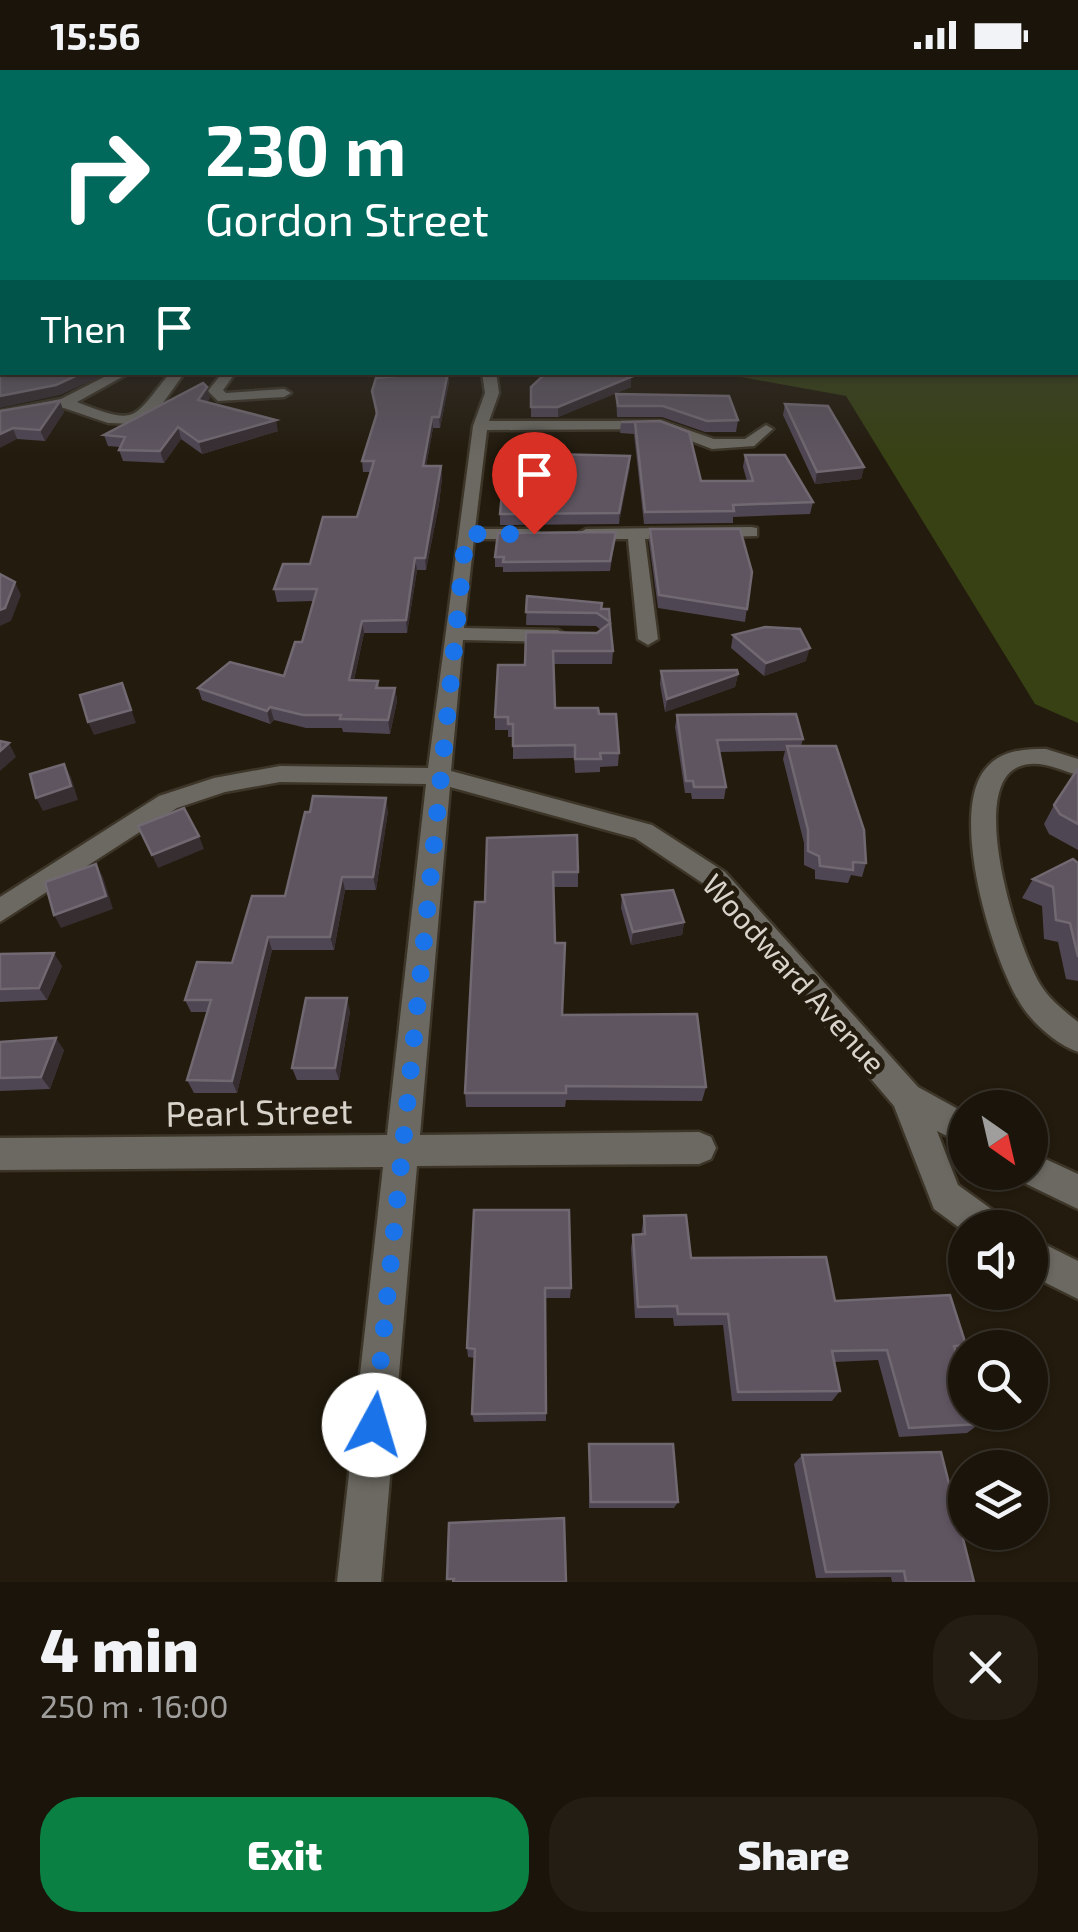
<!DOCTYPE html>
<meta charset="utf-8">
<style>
:root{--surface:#1a140a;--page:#231d13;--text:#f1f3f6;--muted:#9f9e9c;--line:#38332b;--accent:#0b8043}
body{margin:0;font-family:"Exo 2",sans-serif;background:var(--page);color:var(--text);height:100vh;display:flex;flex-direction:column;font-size:38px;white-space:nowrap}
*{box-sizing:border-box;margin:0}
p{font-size:32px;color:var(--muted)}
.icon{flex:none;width:55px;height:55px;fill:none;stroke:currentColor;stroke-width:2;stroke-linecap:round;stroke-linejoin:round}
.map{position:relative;height:1512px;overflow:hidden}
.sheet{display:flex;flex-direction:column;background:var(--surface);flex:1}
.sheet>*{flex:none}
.guide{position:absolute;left:0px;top:0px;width:1080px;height:305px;box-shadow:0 2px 8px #0004,0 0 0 2px var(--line);background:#00695c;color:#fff;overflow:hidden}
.needle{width:65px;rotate:146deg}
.controls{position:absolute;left:948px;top:1020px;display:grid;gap:20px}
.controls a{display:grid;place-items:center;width:100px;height:100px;border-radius:50%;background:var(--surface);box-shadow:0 2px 8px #0004,0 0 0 2px var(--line);font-size:50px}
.pin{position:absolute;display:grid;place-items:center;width:85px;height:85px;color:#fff;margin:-102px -42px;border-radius:50% 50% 50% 0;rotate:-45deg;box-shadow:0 0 10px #0007}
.pin .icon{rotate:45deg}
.me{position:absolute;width:110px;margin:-55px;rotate:6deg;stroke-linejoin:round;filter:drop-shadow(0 0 8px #0008)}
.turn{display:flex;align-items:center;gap:35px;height:210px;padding:0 40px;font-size:45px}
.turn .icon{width:130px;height:130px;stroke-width:2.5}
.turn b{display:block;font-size:70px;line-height:85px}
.then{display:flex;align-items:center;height:95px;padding:0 40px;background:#0003;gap:20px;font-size:38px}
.round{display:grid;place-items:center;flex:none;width:105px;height:105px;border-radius:40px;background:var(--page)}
.head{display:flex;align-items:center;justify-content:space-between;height:170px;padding:0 40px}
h1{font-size:60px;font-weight:800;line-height:75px}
.primary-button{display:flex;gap:20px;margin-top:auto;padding:20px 40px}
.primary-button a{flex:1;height:115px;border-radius:40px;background:var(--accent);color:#fff;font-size:40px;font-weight:800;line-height:115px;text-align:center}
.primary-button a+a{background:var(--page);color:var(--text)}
.status{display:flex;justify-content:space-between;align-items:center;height:70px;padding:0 50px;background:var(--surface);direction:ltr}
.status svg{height:28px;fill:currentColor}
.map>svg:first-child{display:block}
.green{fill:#374114}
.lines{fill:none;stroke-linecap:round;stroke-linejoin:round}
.minor-casing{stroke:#3c3528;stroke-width:5}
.highway-casing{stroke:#3c3528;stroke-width:35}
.minor{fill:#6b6961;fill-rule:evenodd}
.highway{stroke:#dbd7c3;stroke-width:30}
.wall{fill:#4f4653}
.shaded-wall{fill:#372e32}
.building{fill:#5e5560;stroke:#716971;stroke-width:2.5}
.route{stroke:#1a73e8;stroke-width:18;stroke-dasharray:0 32.4}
.labels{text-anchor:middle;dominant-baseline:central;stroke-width:10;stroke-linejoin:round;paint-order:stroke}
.street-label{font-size:30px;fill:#d9d4cb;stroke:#231b0d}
.near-street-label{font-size:35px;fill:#d9d4cb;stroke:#231b0d}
</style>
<div class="status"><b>15:56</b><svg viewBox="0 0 49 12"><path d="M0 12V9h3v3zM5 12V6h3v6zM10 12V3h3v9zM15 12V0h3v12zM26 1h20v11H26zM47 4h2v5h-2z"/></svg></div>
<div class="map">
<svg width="1078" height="1512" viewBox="0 0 1078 1512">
<rect width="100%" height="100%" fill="#231b0d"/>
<polygon class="green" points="1078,259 1078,653 1035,634 846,326 719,303 1078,302"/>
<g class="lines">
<g class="minor-casing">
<g id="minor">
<path d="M 114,302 L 131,302 L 77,332 C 140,357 132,348 171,302 L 185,302 L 155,344 L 137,354 L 108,353 L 64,338 L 0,349 L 0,341 L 61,329 Z"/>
<polygon points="223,302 236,302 223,320 226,323 284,319 291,323 284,327 218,331 208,321"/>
<polygon points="482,302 496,302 499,323 489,351 662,351 714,369 745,369 766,355 773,359 754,376 712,379 660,359 487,360 475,459 531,459 540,464 531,469 474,469 464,558 558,560 568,566 558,572 463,570 451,701 652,755 725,802 918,1017 965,1043 965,1075 937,1061 958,1115 1001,1146 1006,1158 965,1158 965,1162 934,1139 894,1036 707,816 635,768 450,717 420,1065 699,1062 711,1067 716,1078 711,1089 699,1094 417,1096 381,1512 337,1512 383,1097 0,1100 0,1068 387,1065 426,714 280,712 225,722 177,738 0,852 0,827 159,726 214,708 280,696 428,698 473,356 485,323"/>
<polygon points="751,457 757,458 757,466 645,469 658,569 648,575 638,569 628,469 586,469 577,464 586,459"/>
<path d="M 1046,679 L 1078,689 L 1078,705 C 1059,700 1038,688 1018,697 C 967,719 1018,878 1040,914 C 1049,929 1064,941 1078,952 L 1078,982 C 1056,974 1032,953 1020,933 C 992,888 946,738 988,696 C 1003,680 1025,679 1046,679 Z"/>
<polygon points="1030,1082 1078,1104 1078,1139 1018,1110 1015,1102 1030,1102"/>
<polygon points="1030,1167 1078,1191 1078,1229 1030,1205"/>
</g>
</g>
<g class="highway-casing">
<polyline id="highway" points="0,222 2,221"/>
</g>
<use href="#minor" class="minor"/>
<use href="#highway" class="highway"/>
</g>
<g class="wall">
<polygon points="448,302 449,312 440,358 433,358 426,396 441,396 442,408 439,434 426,500 417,500 407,563 364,563 354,610 378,611 379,618 395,618 397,631 390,664 343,662 342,658 306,658 274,650 270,654 202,630 198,618 284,606 302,572 313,531 277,532 274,519 310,494 357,447 370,402 363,402 362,391 376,346 372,321"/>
<polygon points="631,307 631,317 558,347 531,347 531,317"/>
<polygon points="616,324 738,350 736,362 705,362 662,347 617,347"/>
<polygon points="210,328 207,332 278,361 202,384 181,369 164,393 123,391 119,380 120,377 108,376 104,365"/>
<polygon points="785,334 864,397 861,409 815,414 783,345"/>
<polygon points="0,341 64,342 45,371 17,369"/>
<polygon points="660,351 701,411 747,411 743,397 745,385 813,432 810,444 733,447 733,453 644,454 634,364 620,363 621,352"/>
<polygon points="630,386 619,454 500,455 500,444 509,423"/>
<polygon points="650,459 752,502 745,552 658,538 649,472"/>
<polygon points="616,462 610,501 503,502 503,497 495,497 495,487"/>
<polygon points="527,526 609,539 613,581 612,594 554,594 555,638 599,644 619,683 618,696 600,697 600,702 575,703 574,688 513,689 513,667 508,667 508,660 495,660 495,647 525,595 526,562 597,563 601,560 596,556 526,555"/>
<polygon points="733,565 806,591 764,606 731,578"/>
<polygon points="661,601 738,604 735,617 665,642 660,614"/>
<polygon points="677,645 803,669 801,676 866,793 862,807 851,805 848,813 815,809 815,800 804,795 804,773 783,689 785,681 719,682 726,717 724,729 692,729 691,723 685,723 675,657"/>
<polygon points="1078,702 1078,780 1049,764 1044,754 1054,735"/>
<polygon points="388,741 376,820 345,820 334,880 272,880 237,1023 194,1023 187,1010 207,942 191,942 185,930 232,893 285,826"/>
<polygon points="487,768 578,802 578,817 554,817 555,873 562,945 706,1017 702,1031 566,1030 565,1037 466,1037 465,1023 485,832"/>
<polygon points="1078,793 1078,911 1066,909 1058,872 1044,869 1042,836 1022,828 1033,809"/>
<polygon points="622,825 684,852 682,865 631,875 621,838"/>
<polygon points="0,884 62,896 47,930 0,932"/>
<polygon points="350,941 339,1010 297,1010 292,998"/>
<polygon points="0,972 64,980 50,1019 0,1021"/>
<polygon points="474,1140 571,1218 570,1228 545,1228 546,1351 474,1352 472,1344 475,1288 468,1287 467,1278"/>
<polygon points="644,1146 691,1188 835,1231 966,1275 957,1284 979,1354 967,1363 899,1367 878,1290 834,1292 840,1321 832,1331 732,1331 723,1255 674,1256 673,1248 635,1248 631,1178 633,1165 641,1165"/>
<polygon points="589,1374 678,1432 674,1438 589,1438"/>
<polygon points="802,1385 974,1512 892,1512 891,1507 816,1508 794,1394"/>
</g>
<g class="shaded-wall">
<polygon points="84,302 111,302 60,325 0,338 0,326"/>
<polygon points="448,302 449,312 440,358 439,347"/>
<polygon points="631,307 631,317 558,347 558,337"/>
<polygon points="207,317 210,328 200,341 198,330"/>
<polygon points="60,331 64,342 45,371 40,360"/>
<polygon points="432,347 433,358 424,408 423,396"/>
<polygon points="276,350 278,361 202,384 199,372"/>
<polygon points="178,357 181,369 164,393 160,381"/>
<polygon points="13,358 17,369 0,378 0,364"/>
<polygon points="630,386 630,397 619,454 619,443"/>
<polygon points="441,396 442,408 439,434 426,500 425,488"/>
<polygon points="864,397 861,409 815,414 817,402"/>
<polygon points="415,488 417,500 407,563 406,550"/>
<polygon points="15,512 21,525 11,551 0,556 0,540"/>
<polygon points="362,551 364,563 351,623 349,610"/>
<polygon points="810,578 806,591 764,606 766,593"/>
<polygon points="738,604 735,617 665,642 667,629"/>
<polygon points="122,613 136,653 94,665 88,652"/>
<polygon points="395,618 397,631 390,664 388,650"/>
<polygon points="270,637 274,650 270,654 267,641"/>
<polygon points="9,673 16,687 0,701 0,681"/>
<polygon points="64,694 71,707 78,730 43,741 36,728"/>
<polygon points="386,728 388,741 376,820 373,807"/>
<polygon points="199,766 204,779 158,798 152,785"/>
<polygon points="96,794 103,807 113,839 61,858 54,845"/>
<polygon points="342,807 345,820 334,880 330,867"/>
<polygon points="684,852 682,865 631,875 633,862"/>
<polygon points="268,867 272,880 237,1023 232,1011"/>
<polygon points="54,883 62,896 47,930 39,918"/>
<polygon points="347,928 350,941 339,1010 335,998"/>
<polygon points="56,968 64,980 50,1019 41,1007"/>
</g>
<g class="building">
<polygon points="2,246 2,302 84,302 56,315 0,326 0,266 2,261 0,260 0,247"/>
<polygon points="437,302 448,302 439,347 432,347 423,396 441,396 425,488 415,488 406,550 362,551 349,610 378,611 376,618 395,618 388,650 340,649 341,645 303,645 270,637 267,641 198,618 230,592 284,606 295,572 302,572 317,519 274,519 283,494 310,494 323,447 357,447 374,391 362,391 377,343 372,321 376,308"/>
<polygon points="547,302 606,302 631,307 558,337 531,337 531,317"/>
<polygon points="203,313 207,317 198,330 276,350 199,372 178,357 160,381 119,380 125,367 104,365"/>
<polygon points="616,324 729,326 738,350 707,351 663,336 618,336"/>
<polygon points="60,331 40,360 13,358 0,364 0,341"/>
<polygon points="785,334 828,336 864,397 817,402"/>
<polygon points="660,351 689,362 701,411 753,411 745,385 785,385 813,432 733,435 734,441 645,442 635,352 621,352"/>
<polygon points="510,383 630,386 619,443 500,444 502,423 509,423"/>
<polygon points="650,459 740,459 752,502 747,539 659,525"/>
<polygon points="616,462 610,491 503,492 504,487 495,487 498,463"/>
<polygon points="0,504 15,512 5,538 0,540"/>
<polygon points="527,526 602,533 601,539 609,539 610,552 597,543 526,542"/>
<polygon points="610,553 613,581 553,581 555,638 598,638 599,644 616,644 619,683 600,683 601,689 575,689 575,675 513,676 513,654 508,654 508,647 495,647 498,595 525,595 526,562 597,563"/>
<polygon points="765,557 800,559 810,578 766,593 733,565"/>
<polygon points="737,600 738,604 667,629 661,601"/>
<polygon points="122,613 131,640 88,652 80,625"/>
<polygon points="796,644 803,669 717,670 726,717 694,717 693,711 686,711 677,645"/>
<polygon points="0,671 9,673 0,681"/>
<polygon points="787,676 836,676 864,760 866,793 853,792 853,800 820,796 819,786 808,781 808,760"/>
<polygon points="64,694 71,716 36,728 30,704"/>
<polygon points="1077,700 1078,702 1078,754 1060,744 1054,735"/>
<polygon points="313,726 386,728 373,807 342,807 330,867 268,867 232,1011 187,1010 211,930 185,930 197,892 232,893 252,826 285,826 305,742 310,742"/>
<polygon points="184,738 199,766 152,785 138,756"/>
<polygon points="577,765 578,802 553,802 555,873 565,873 562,945 697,944 706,1017 566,1016 566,1023 465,1023 475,832 485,832 487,768"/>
<polygon points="1073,789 1078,793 1078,887 1070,853 1056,850 1053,817 1033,809"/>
<polygon points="96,794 106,826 54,845 45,812"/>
<polygon points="673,820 684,852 633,862 622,825"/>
<polygon points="54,883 39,918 0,919 0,884"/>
<polygon points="306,928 347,928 335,998 292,998"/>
<polygon points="56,968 41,1007 0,1008 0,972"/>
<polygon points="474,1140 569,1140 571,1218 545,1218 546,1343 472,1344 475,1279 467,1278"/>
<polygon points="686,1145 691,1188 826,1187 835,1231 950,1225 966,1275 954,1276 965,1310 965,1342 975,1342 979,1354 909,1358 887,1280 832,1281 840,1321 738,1322 728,1244 678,1244 677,1236 638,1237 633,1165 645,1164 644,1146"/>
<polygon points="589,1374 673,1374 678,1432 591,1432"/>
<polygon points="941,1382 974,1512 906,1512 904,1501 826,1502 802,1385"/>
<polygon points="564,1448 566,1512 453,1512 454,1509 447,1509 449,1453"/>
</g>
<linearGradient id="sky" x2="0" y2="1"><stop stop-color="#130f07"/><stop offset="0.45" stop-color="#3f3f40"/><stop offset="1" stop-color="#3f3f40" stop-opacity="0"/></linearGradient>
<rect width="1078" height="387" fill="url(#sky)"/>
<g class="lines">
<polyline class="route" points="374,1355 466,464 534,464"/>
</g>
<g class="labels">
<g class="street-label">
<text transform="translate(795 903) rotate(48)">Woodward Avenue</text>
</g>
<g class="near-street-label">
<text transform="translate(259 1041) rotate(-1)">Pearl Street</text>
</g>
</g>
</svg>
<div class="controls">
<a><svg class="needle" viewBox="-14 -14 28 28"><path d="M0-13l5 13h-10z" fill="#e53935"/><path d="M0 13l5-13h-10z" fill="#9f9e9c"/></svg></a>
<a><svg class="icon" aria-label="sound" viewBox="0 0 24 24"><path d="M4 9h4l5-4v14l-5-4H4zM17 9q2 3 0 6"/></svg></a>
<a><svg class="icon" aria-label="search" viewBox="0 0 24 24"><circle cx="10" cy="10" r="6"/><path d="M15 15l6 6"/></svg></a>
<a><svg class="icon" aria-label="layers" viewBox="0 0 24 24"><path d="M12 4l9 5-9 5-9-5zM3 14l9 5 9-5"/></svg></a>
</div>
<div class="pin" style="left:534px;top:464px;background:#d93025"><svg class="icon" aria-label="arrive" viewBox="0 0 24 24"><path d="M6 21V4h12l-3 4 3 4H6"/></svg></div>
<svg class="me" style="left:374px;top:1355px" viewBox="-20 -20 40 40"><circle r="19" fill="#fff"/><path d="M0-13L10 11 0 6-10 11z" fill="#1a73e8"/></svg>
<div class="guide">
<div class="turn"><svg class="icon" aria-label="right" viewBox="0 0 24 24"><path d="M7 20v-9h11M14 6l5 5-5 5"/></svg><div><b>230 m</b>Gordon Street</div></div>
<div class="then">Then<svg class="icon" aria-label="arrive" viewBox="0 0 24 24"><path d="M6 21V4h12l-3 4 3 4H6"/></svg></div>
</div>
</div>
<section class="sheet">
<div class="head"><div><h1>4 min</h1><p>250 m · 16:00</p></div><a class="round"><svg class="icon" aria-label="close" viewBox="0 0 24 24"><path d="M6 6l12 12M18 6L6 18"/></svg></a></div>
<div class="primary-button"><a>Exit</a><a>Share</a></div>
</section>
